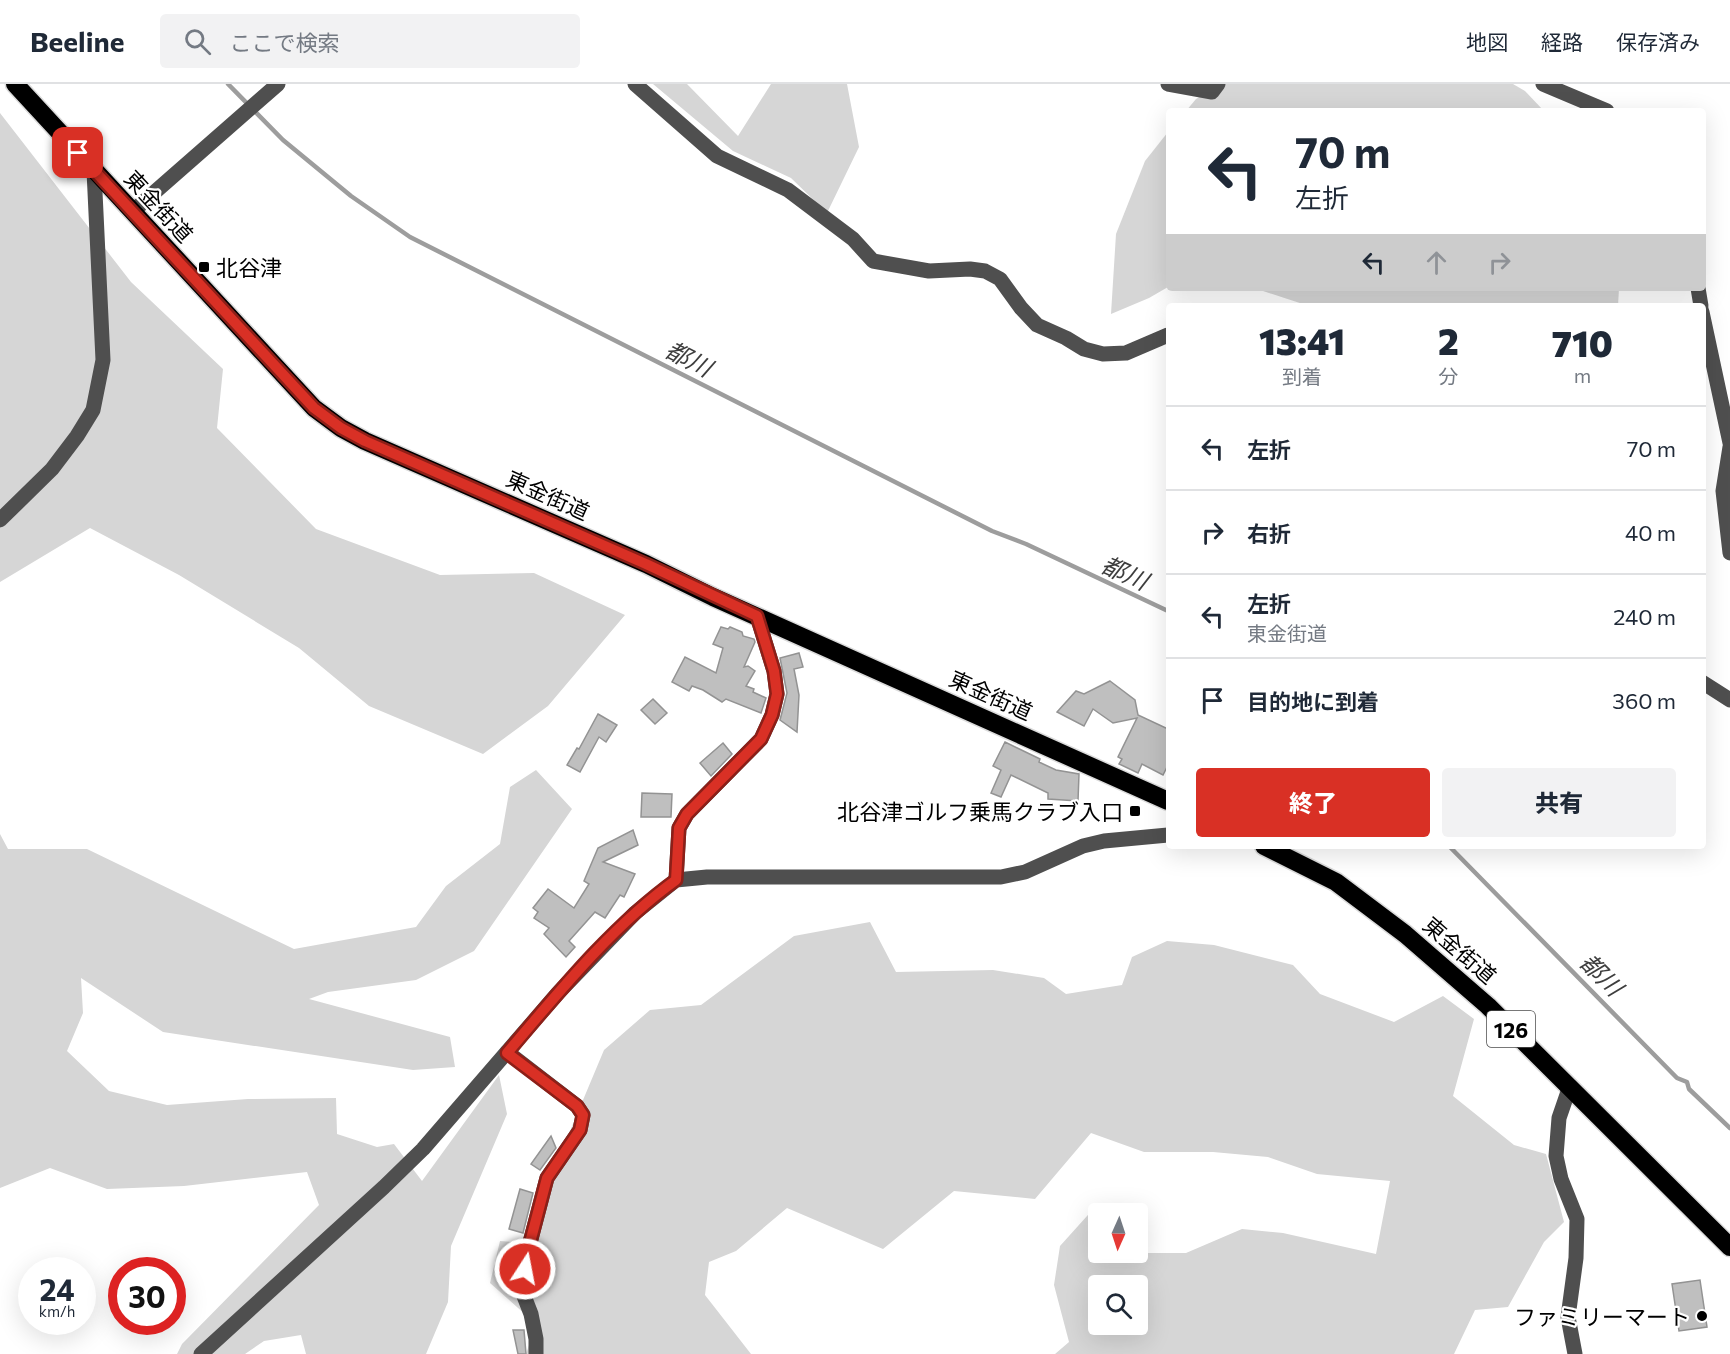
<!DOCTYPE html>
<html lang="ja">
<meta charset="utf-8">
<style>
:root{--surface:#fff;--page:#f2f2f3;--text:#1f2937;--muted:#747a83;--line:#e0e1e3;--accent:#d93025}
body{margin:0;font-family:Commissioner,"Noto Sans JP",sans-serif;background:var(--page);color:var(--text);height:100vh;display:flex;flex-direction:column;font-size:22px;white-space:nowrap}
*{box-sizing:border-box;margin:0}
p{font-size:20px;color:var(--muted)}
.icon{flex:none;width:33px;height:33px;fill:none;stroke:currentColor;stroke-width:2;stroke-linecap:round;stroke-linejoin:round}
.map{position:relative;flex:1;overflow:hidden}
.drawer{position:absolute;left:1166px;top:219px;width:540px;height:546px;display:flex;flex-direction:column;background:var(--surface);border-radius:6px;box-shadow:0 6px 24px #0002}
.drawer>*{flex:none}
.guide{position:absolute;left:1166px;top:24px;width:540px;height:183px;border-radius:6px;box-shadow:0 6px 24px #0002;background:#fff;color:var(--text);overflow:hidden}
.needle{width:39px;rotate:183deg}
.fabs{position:absolute;left:1088px;top:1119px;display:grid;gap:12px}
.fabs a{display:grid;place-items:center;width:60px;height:60px;border-radius:6px;background:var(--surface);box-shadow:0 6px 24px #0002;font-size:30px}
.speed{position:absolute;left:18px;top:1173px;display:flex;gap:12px;font-size:30px;font-weight:700;text-align:center}
.speed>*{display:grid;place-content:center;width:78px;height:78px;border-radius:50%;background:var(--surface);box-shadow:0 6px 24px #0002;line-height:1}
.speed small{font-size:15px;font-weight:400}
.speed .limit{border:9px solid #d22;background:#fff;color:#111}
.pin{position:absolute;display:grid;place-items:center;width:51px;height:51px;color:#fff;margin:-26px;border-radius:12px;box-shadow:0 3px 9px #0006}
.me{position:absolute;width:66px;margin:-33px;rotate:11deg;stroke-linejoin:round;filter:drop-shadow(0 0 4px #0008)}
.turn{display:flex;align-items:center;gap:21px;height:126px;padding:0 30px;font-size:27px}
.turn .icon{width:78px;height:78px;stroke-width:2.5}
.turn b{display:block;font-size:42px;line-height:51px}
.lanes{display:flex;align-items:center;height:57px;padding:0 30px;background:#0003;justify-content:center;gap:30px;direction:ltr}
.lanes .off{opacity:.35}
.eta{display:flex;justify-content:space-evenly;align-items:center;height:102px;text-align:center}
.eta b{font-size:36px;font-weight:800;line-height:42px}
.primary-button{display:flex;gap:12px;margin-top:auto;padding:12px 30px}
.primary-button a{flex:1;height:69px;border-radius:6px;background:var(--accent);color:#fff;font-size:24px;font-weight:800;line-height:69px;text-align:center}
.primary-button a+a{background:var(--page);color:var(--text)}
ul{padding:0;list-style:none}
li{display:flex;align-items:center;gap:18px;height:84px;padding:0 30px;border-top:2px solid var(--line)}
li div{flex:1}
li b{display:block;font-size:22px}
li em{font-style:normal}
header{display:flex;align-items:center;gap:36px;box-sizing:border-box;height:84px;padding:0 30px;background:var(--surface);border-bottom:2px solid var(--line)}
header strong{font-size:28px}
nav{display:flex;gap:33px;margin-inline-start:auto;font-size:21px}
.search{width:420px;height:54px;background:var(--page);display:flex;align-items:center;gap:15px;box-sizing:border-box;padding:0 21px;border-radius:6px;color:var(--muted);font-size:22px}
.map>svg:first-child{display:block}
.green{fill:#d6d6d6;fill-rule:evenodd}
.lines{fill:none;stroke-linecap:round;stroke-linejoin:round}
.stream{stroke:#9d9d9d;stroke-width:4.5}
.building{fill:#bfbfbf;stroke:#939393;stroke-width:1.5}
.highway-casing{stroke:#dbdbdb;stroke-width:21}
.minor{stroke:#4f4f4f;stroke-width:15}
.highway{stroke:#000;stroke-width:18}
.route-casing{stroke:#8d1f18;stroke-width:15}
.route{stroke:#d93025;stroke-width:10}
.poi-dot{fill:#000;stroke:#fff;stroke-width:2}
.labels{text-anchor:middle;dominant-baseline:central;stroke-width:4.5;stroke-linejoin:round;paint-order:stroke}
.shield{fill:#fff;stroke:#4c4c4c;stroke-width:1.5}
.shield-label{font-size:21px;font-weight:bold;fill:#000}
.street-label{font-size:22px;fill:#000;stroke:#fff}
.poi-label{font-size:22px;fill:#000;stroke:#fff;text-anchor:end}
.water-label{font-size:24px;font-style:italic;fill:#3e3e3e;stroke:#fff}
</style>
<header>
<strong>Beeline</strong>
<div class="search"><svg class="icon" aria-label="search" viewBox="0 0 24 24"><circle cx="10" cy="10" r="6"/><path d="M15 15l6 6"/></svg>ここで検索</div>
<nav><a>地図</a><a>経路</a><a>保存済み</a></nav>
</header>
<div class="map">
<svg width="1730" height="1270" viewBox="0 0 1730 1270">
<rect width="100%" height="100%" fill="#fff"/>
<g class="green">
<polygon points="653,0 687,0 738,52 771,0 847,0 859,63 827,129 791,94 733,67"/>
<polygon points="1220,0 1513,0 1525,7 1544,27 1186,27 1196,15"/>
<polygon points="0,29 131,198 223,285 217,344 316,445 440,491 534,489 625,531 548,622 483,670 369,622 299,564 179,491 90,444 0,498"/>
<polygon points="1168,48 1168,203 1149,214 1111,230 1116,150 1145,77"/>
<polygon points="1254,204 1619,204 1618,222 1309,222"/>
<polygon points="536,686 572,725 474,867 416,896 328,908 309,915 450,953 455,983 413,986 163,948 81,894 83,929 67,967 109,1007 167,1021 248,1015 336,1014 337,1050 377,1063 394,1060 422,1097 499,991 507,1030 451,1162 448,1218 426,1270 306,1270 301,1251 264,1257 245,1270 177,1270 182,1260 319,1121 307,1088 184,1102 107,1105 50,1084 0,1104 0,750 8,765 87,765 294,865 416,843 446,802 500,760 510,703"/>
<path d="M 870,838 L 896,888 L 993,886 L 1044,894 L 1066,910 L 1122,901 L 1132,873 L 1167,857 L 1214,861 L 1293,881 L 1320,910 L 1394,938 L 1443,912 L 1474,935 L 1453,1012 L 1514,1061 L 1546,1070 L 1564,1138 L 1544,1158 L 1508,1223 L 1475,1226 L 1454,1270 L 1055,1270 L 1069,1258 L 1054,1201 L 1060,1162 L 1096,1122 L 1111,1125 L 1110,1129 L 1098,1130 L 1098,1168 L 1137,1168 L 1137,1167 L 1145,1169 L 1186,1169 L 1242,1145 L 1283,1149 L 1376,1170 L 1390,1097 L 1317,1090 L 1268,1073 L 1213,1068 L 1144,1068 L 1091,1049 L 1035,1115 L 954,1107 L 883,1165 L 787,1124 L 736,1167 L 709,1178 L 705,1211 L 751,1270 L 526,1270 L 536,1240 L 490,1199 L 500,1157 L 523,1159 L 604,966 L 650,926 L 701,921 L 794,852 ZM 1098,1202 L 1137,1202 L 1137,1240 L 1098,1240 Z"/>
</g>
<g class="lines">
<g class="stream">
<polyline points="228,0 283,56 351,112 410,153 992,447 1026,460 1168,527"/>
<polyline points="1449,762 1677,994 1687,998 1689,1005 1730,1044"/>
</g>
</g>
<g class="building">
<polygon points="721,543 728,545 730,543 742,548 743,552 754,555 755,558 744,583 748,582 755,587 746,602 754,605 753,608 766,614 761,629 726,615 722,618 703,606 692,602 689,607 672,598 685,573 716,589 723,564 713,560"/>
<polygon points="799,569 803,583 794,585 799,611 797,648 780,636 787,609 780,574"/>
<polygon points="1110,597 1135,616 1138,631 1168,645 1168,681 1163,691 1142,680 1138,689 1119,680 1122,675 1118,673 1137,634 1113,639 1093,625 1084,642 1057,628 1076,607 1084,610"/>
<polygon points="653,615 667,629 655,640 641,626"/>
<polygon points="598,630 617,641 606,658 599,653 580,688 567,681 577,664 579,665"/>
<polygon points="1005,658 1040,675 1039,678 1056,686 1079,690 1078,717 1048,715 1048,709 1011,691 1001,713 991,709 1001,686 993,682"/>
<polygon points="723,659 732,670 711,692 700,679"/>
<polygon points="642,709 672,710 671,733 641,733"/>
<polygon points="633,746 638,761 603,778 635,790 624,813 620,811 605,834 595,828 569,857 575,863 566,873 544,850 549,844 534,834 538,828 533,824 548,805 574,824 589,800 584,797 598,764"/>
<polygon points="551,1052 556,1064 540,1086 531,1080"/>
<polygon points="520,1105 533,1109 523,1149 509,1145"/>
<polygon points="1700,1196 1707,1243 1679,1247 1672,1200"/>
<polygon points="513,1246 524,1246 526,1270 518,1270"/>
</g>
<g class="lines">
<g class="highway-casing">
<g id="highway">
<polyline points="15,0 314,324 341,344 365,357 646,480 713,513 1168,717"/>
<polyline points="1264,762 1336,798 1405,850 1488,922 1730,1163"/>
</g>
</g>
<g class="minor">
<polyline points="635,0 717,72 788,106 853,155 873,177 929,187 970,185 985,187 1000,195 1021,224 1037,241 1066,254 1084,265 1103,270 1126,269 1168,251"/>
<polyline points="1168,0 1212,8 1218,0"/>
<polyline points="1543,0 1607,27"/>
<polyline points="132,128 278,0"/>
<polyline points="1698,204 1701,222"/>
<polyline points="1702,228 1730,359"/>
<polyline points="1730,363 1723,407 1730,469"/>
<polyline points="0,436 52,385 77,352 93,326 103,276 94,87"/>
<polyline points="1702,598 1730,616"/>
<polyline points="676,796 679,744 687,730 761,655 772,631 777,610 774,587 757,532"/>
<polyline points="507,968 577,1022 583,1031 580,1046 547,1094 527,1170 523,1201 524,1212 531,1230 536,1255 536,1270"/>
<polyline points="1570,1002 1559,1034 1556,1072 1561,1095 1577,1135 1576,1174 1568,1233 1575,1270"/>
<polyline points="201,1270 384,1103 423,1065 558,909 635,829 676,796 707,793 1001,793 1025,788 1083,762 1104,757 1168,751"/>
</g>
<use href="#highway" class="highway"/>
</g>
<g class="lines">
<g class="route-casing">
<path id="route" d="M 78,69 L 314,324 L 341,344 L 365,357 L 646,480 L 757,532 L 774,587 L 777,610 L 772,631 L 761,655 L 687,730 L 679,744 L 676,796 C 612,842 558,909 507,969 L 577,1022 L 583,1031 L 580,1046 L 547,1094 L 527,1170 L 525,1185"/>
</g>
<use href="#route" class="route"/>
</g>
<g class="poi-dot">
<rect x="198" y="177" width="12" height="12" rx="3"/>
<rect x="1129" y="721" width="12" height="12" rx="3"/>
<circle cx="1702" cy="1232" r="6"/>
</g>
<g class="labels">
<rect class="shield" x="1487" y="927" width="48" height="36" rx="4.5"/>
<g class="shield-label">
<text x="1511" y="945">126</text>
</g>
<g class="street-label">
<text transform="translate(159 122) rotate(47)">東金街道</text>
<text transform="translate(548 411) rotate(24)">東金街道</text>
<text transform="translate(991 611) rotate(24)">東金街道</text>
<text transform="translate(1460 866) rotate(41)">東金街道</text>
</g>
<g class="poi-label">
<text x="216" y="183" text-anchor="start">北谷津</text>
<text x="1123" y="727">北谷津ゴルフ乗馬クラブ入口</text>
<text x="1690" y="1232">ファミリーマート</text>
</g>
<g class="water-label">
<text transform="translate(689 274) rotate(27)">都川</text>
<text transform="translate(1125 488) rotate(24)">都川</text>
<text transform="translate(1602 890) rotate(45)">都川</text>
</g>
</g>
</svg>
<div class="fabs">
<a><svg class="needle" viewBox="-14 -14 28 28"><path d="M0-13l5 13h-10z" fill="#e53935"/><path d="M0 13l5-13h-10z" fill="#747a83"/></svg></a>
<a><svg class="icon" aria-label="search" viewBox="0 0 24 24"><circle cx="10" cy="10" r="6"/><path d="M15 15l6 6"/></svg></a>
</div>
<div class="speed"><div>24<small>km/h</small></div><div class="limit">30</div></div>
<div class="pin" style="left:78px;top:69px;background:#d93025"><svg class="icon" aria-label="arrive" viewBox="0 0 24 24"><path d="M6 21V4h12l-3 4 3 4H6"/></svg></div>
<svg class="me" style="left:525px;top:1185px" viewBox="-20 -20 40 40"><circle r="17" fill="#d93025" stroke="#fff" stroke-width="3"/><path d="M0-11L8 9 0 5-8 9z" fill="#fff"/></svg>
<div class="guide">
<div class="turn"><svg class="icon" aria-label="left" viewBox="0 0 24 24"><path d="M17 20v-9H6M10 6l-5 5 5 5"/></svg><div><b>70 m</b>左折</div></div>
<div class="lanes"><svg class="icon" aria-label="left" viewBox="0 0 24 24"><path d="M17 20v-9H6M10 6l-5 5 5 5"/></svg><svg class="icon off" aria-label="ahead" viewBox="0 0 24 24"><path d="M12 20V5M6 11l6-6 6 6"/></svg><svg class="icon off" aria-label="right" viewBox="0 0 24 24"><path d="M7 20v-9h11M14 6l5 5-5 5"/></svg></div>
</div>
<section class="drawer">
<div class="eta">
<div><b>13:41</b><p>到着</p></div>
<div><b>2</b><p>分</p></div>
<div><b>710</b><p>m</p></div>
</div>
<ul>
<li><svg class="icon" aria-label="left" viewBox="0 0 24 24"><path d="M17 20v-9H6M10 6l-5 5 5 5"/></svg><div><b>左折</b></div><em>70 m</em></li>
<li><svg class="icon" aria-label="right" viewBox="0 0 24 24"><path d="M7 20v-9h11M14 6l5 5-5 5"/></svg><div><b>右折</b></div><em>40 m</em></li>
<li><svg class="icon" aria-label="left" viewBox="0 0 24 24"><path d="M17 20v-9H6M10 6l-5 5 5 5"/></svg><div><b>左折</b><p>東金街道</p></div><em>240 m</em></li>
<li><svg class="icon" aria-label="arrive" viewBox="0 0 24 24"><path d="M6 21V4h12l-3 4 3 4H6"/></svg><div><b>目的地に到着</b></div><em>360 m</em></li>
</ul>
<div class="primary-button"><a>終了</a><a>共有</a></div>
</section>
</div>
